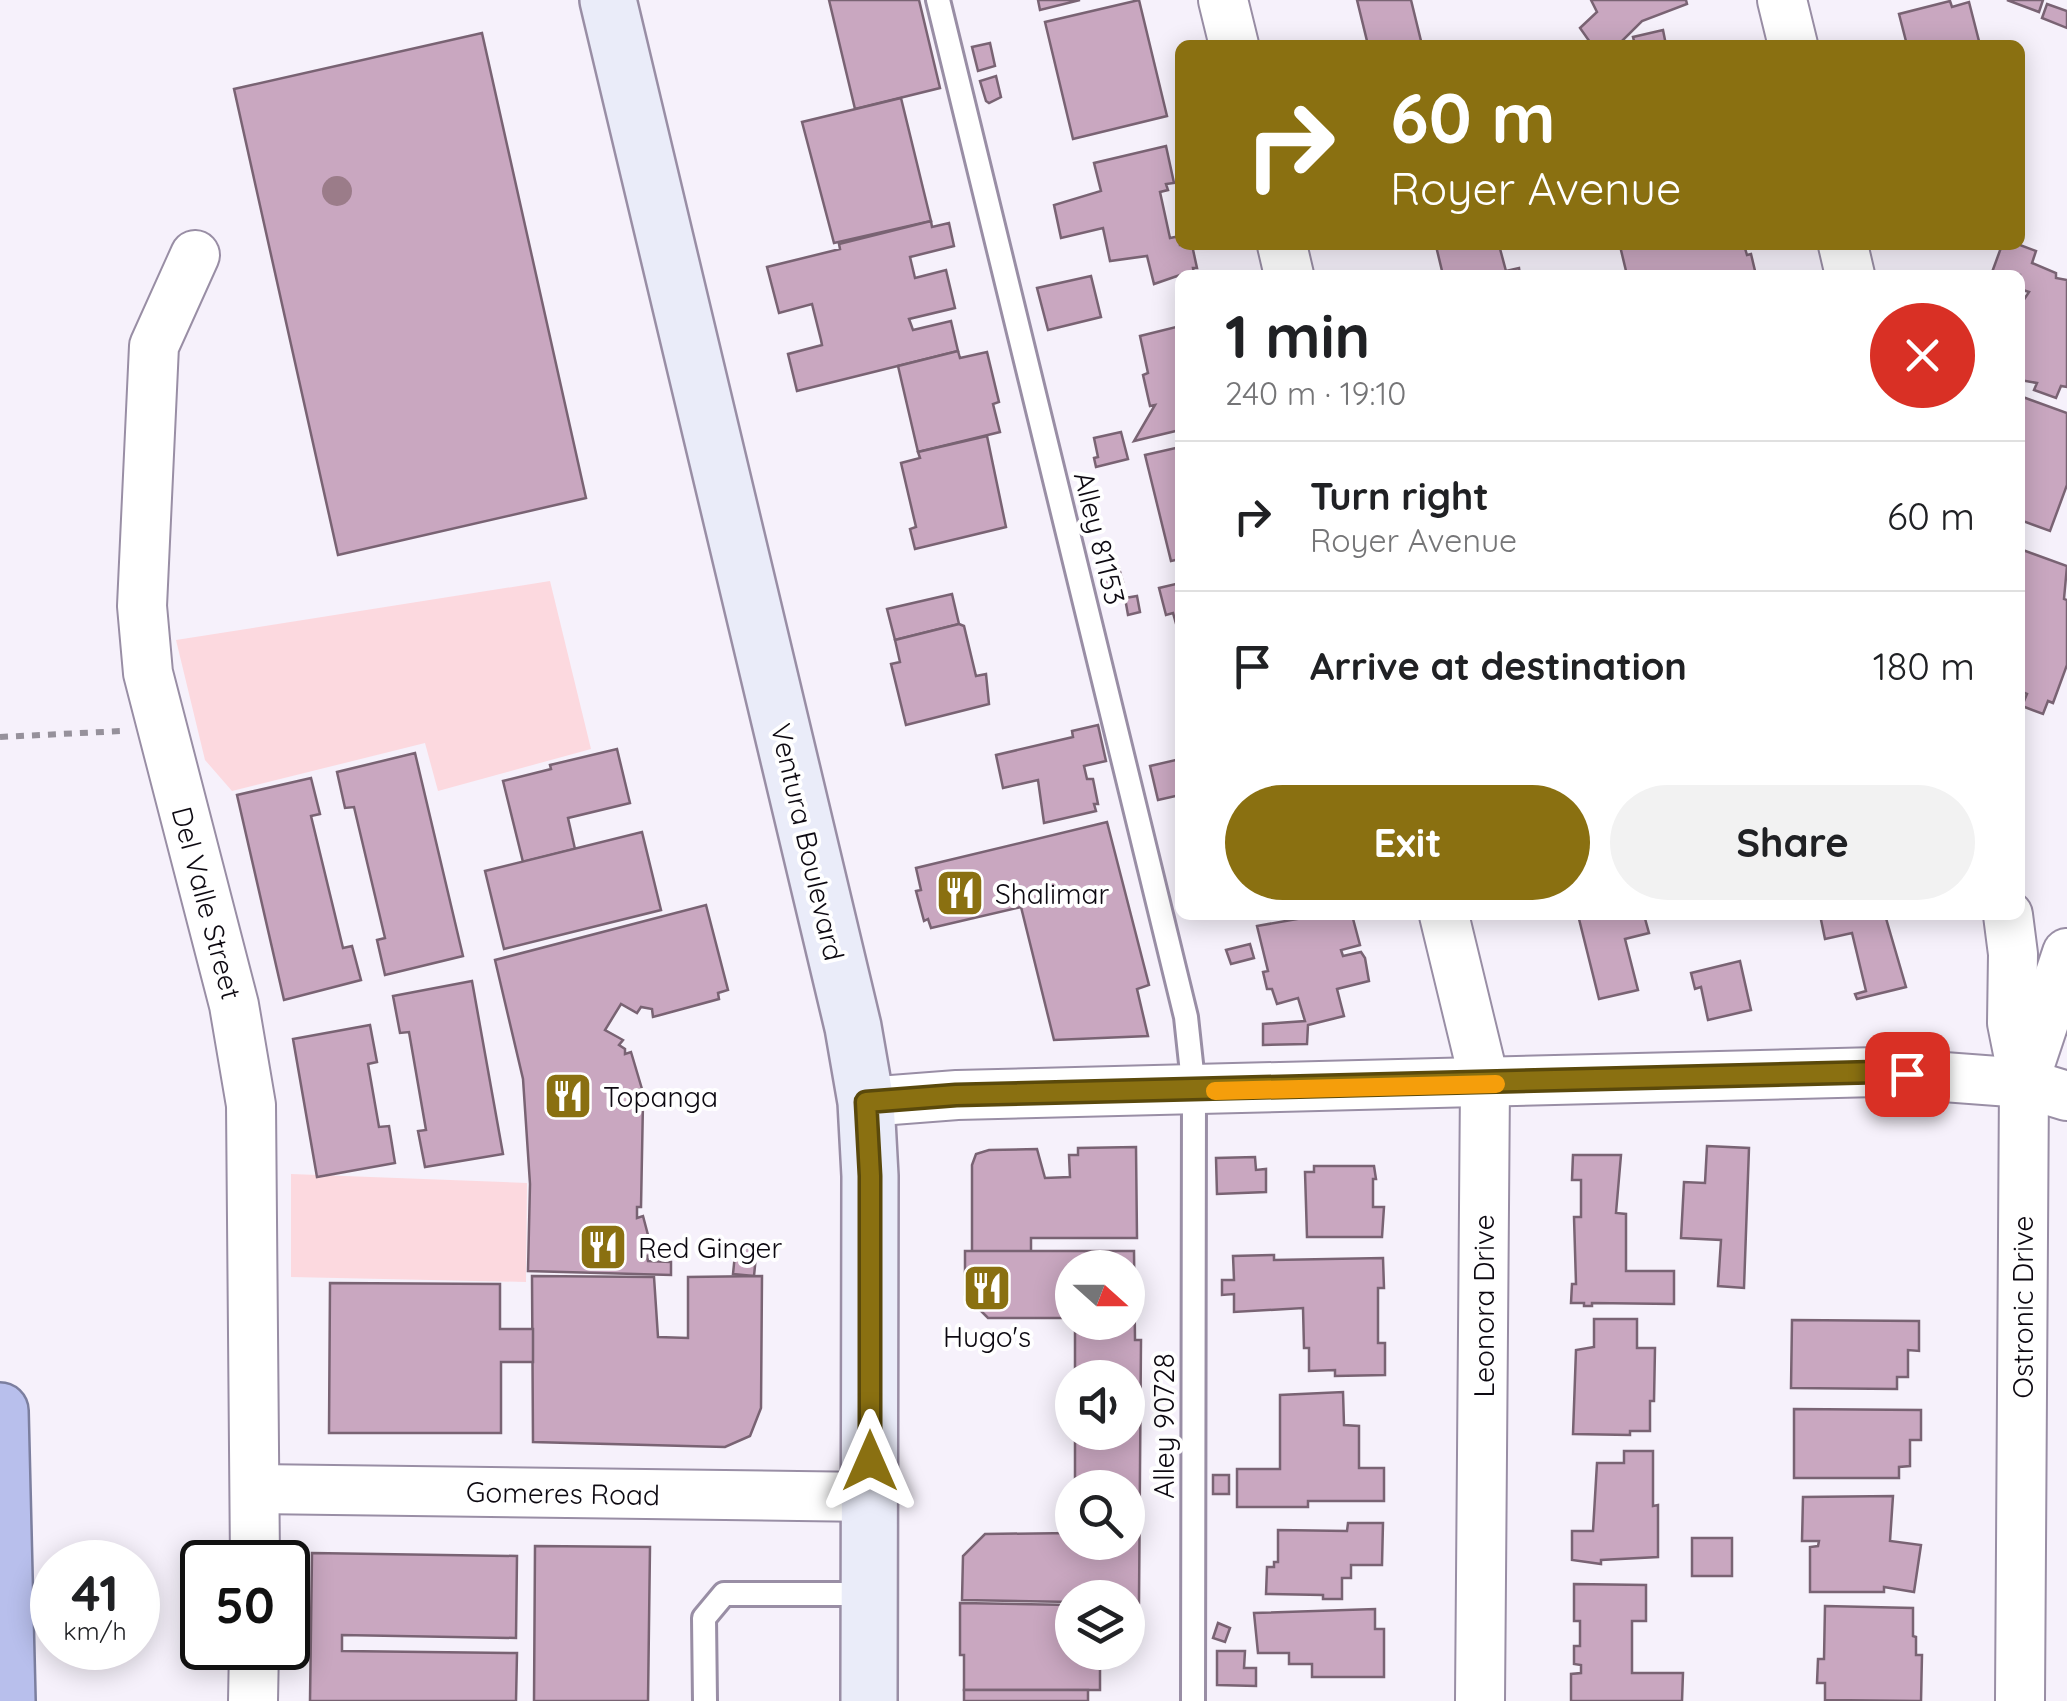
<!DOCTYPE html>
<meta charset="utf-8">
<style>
:root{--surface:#fff;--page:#f2f2f2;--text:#202124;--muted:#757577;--line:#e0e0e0;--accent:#8a7011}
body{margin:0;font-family:Quicksand,sans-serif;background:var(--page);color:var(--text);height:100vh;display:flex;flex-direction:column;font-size:38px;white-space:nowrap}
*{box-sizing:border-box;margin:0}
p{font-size:32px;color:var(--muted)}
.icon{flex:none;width:55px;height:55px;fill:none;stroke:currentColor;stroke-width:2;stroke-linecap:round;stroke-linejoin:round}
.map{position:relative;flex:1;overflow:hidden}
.details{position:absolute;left:1175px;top:270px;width:850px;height:650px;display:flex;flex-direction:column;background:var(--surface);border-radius:15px;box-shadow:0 5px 25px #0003}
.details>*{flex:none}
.guide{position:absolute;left:1175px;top:40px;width:850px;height:210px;border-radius:15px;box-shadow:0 5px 25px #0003;background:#8a7011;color:#fff;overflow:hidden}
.needle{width:65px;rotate:111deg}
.controls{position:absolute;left:1055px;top:1250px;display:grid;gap:20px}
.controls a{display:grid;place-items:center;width:90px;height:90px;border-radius:50%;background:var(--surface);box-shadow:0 5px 25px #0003;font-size:50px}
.speed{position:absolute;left:30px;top:1540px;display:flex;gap:20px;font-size:50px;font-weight:700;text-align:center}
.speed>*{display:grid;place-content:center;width:130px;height:130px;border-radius:50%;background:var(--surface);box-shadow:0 5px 25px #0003;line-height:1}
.speed small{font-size:25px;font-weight:400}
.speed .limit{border:5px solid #111;border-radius:15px;background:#fff;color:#111}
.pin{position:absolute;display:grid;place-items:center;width:85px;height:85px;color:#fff;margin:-42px;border-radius:20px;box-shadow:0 5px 15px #0006}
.me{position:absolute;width:110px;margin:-55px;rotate:0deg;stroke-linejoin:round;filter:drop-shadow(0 0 8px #0008)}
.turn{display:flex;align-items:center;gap:35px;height:210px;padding:0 50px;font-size:45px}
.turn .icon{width:130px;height:130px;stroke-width:2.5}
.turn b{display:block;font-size:70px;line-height:85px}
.round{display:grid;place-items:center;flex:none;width:105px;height:105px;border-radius:52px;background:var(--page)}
.overview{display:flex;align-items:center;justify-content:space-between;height:170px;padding:0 50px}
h1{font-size:60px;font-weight:700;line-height:75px}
.action{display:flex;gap:20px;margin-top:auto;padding:20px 50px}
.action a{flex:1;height:115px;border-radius:60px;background:var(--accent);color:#fff;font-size:40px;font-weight:700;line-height:115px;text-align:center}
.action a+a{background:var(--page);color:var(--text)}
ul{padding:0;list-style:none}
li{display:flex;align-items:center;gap:30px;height:150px;padding:0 50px;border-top:2px solid var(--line)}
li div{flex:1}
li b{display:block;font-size:38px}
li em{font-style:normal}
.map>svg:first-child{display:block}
.green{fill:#fcd9df}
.building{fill:#c9a7c0;stroke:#796373;stroke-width:2.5}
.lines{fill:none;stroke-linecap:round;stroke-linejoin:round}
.service-casing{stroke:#998ea5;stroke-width:28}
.minor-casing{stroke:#998ea5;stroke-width:52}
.secondary-casing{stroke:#998ea5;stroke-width:60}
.motorway-casing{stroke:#7c7f9f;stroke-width:60}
.path{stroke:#96919b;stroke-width:6;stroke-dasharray:8 8;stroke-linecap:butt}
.service{stroke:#fff;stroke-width:22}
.minor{stroke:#fff;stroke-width:48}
.secondary{stroke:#eaecf9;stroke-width:55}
.motorway{stroke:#b8bfec;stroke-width:55}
.tree{fill:#9b7c89}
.route-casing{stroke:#5a490b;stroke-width:25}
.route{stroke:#8a7011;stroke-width:18}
.slow{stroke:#f59e0b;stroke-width:18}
.labels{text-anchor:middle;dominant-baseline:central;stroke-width:8;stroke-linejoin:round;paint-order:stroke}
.street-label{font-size:28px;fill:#0d0911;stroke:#fff}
.poi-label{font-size:28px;fill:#0d0911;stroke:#fff;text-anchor:start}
</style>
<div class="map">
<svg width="2067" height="1701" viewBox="0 0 2067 1701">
<rect width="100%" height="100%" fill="#f6f1fb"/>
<g class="green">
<polygon points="550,581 591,749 438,791 425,743 232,791 205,760 176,640"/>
<polygon points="291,1174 527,1183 526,1282 291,1277"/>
</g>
<g class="building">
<polygon points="829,0 919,0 940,88 855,109"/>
<polygon points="1038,0 1080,0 1040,10"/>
<polygon points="1139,0 1167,116 1073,139 1045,22"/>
<polygon points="1357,0 1411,0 1422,45 1368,45"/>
<polygon points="1591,0 1686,0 1687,4 1642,21 1618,45 1592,45 1580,28 1597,12"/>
<polygon points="2007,0 2043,0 2039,12"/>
<polygon points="1950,1 1952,7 1969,2 1980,45 1907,45 1899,14"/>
<polygon points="2047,4 2067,11 2067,28 2042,18"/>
<polygon points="1663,30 1666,45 1635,45 1633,37"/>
<polygon points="482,33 586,498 338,555 234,89"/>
<polygon points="990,43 995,66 978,71 972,47"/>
<polygon points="996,76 1001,97 989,103 986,101 980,81"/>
<polygon points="901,98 931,221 834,243 802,122"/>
<polygon points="1166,146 1174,183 1166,184 1168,190 1160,192 1170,238 1180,236 1180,245 1192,245 1197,268 1193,268 1194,274 1180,275 1154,284 1147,256 1110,261 1103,228 1061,238 1054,205 1101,191 1094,163"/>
<polygon points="931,221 932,227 949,223 954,246 910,257 915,278 946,270 955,308 909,319 913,330 951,321 958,351 797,391 788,354 822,345 821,340 812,304 779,313 767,267 840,249 839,244"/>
<polygon points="1499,245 1506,271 1519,268 1520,275 1443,275 1436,246"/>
<polygon points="1744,245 1747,255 1751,254 1756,275 1627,275 1620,246"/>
<polygon points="2002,245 2020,245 2036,251 2032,263 2056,273 2056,278 2067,280 2067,387 2061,386 2056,398 2034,390 2037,383 2020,380 2020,319 2023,301 2029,292 2020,289 2020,275 1991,275"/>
<polygon points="1091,276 1101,317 1048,330 1037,288"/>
<polygon points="1180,326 1180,430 1134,441 1155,405 1150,406 1143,375 1148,373 1140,336"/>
<polygon points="958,351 960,358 987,352 999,402 993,404 1000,432 918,452 898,366"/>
<polygon points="2020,396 2067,413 2067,485 2050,531 2020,520"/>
<polygon points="1121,432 1128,459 1096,467 1094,458 1098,457 1094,438"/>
<polygon points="987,436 1006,527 915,549 910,529 916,527 901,463 920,458 918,452"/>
<polygon points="1180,447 1180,559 1171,561 1145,455"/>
<polygon points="2020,549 2067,566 2064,599 2067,600 2067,665 2053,703 2048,701 2043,714 2022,706 2027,694 2020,691"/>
<polygon points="1119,568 1123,582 1106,588 1101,573"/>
<polygon points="1180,583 1180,638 1173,613 1166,615 1159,588"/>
<polygon points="952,594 959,624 895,640 887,609"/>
<polygon points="1137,596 1140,612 1128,615 1125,598"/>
<polygon points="959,624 964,626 976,676 986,674 989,704 906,725 891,664 900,662 895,640"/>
<polygon points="1098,725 1106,761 1084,766 1087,779 1093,779 1098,804 1094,804 1096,811 1044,823 1038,780 1003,788 996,755 1073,737 1072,731"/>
<polygon points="617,749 630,803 568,818 575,849 523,862 503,781 551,769 550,765"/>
<polygon points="415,753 463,956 385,975 377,940 385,938 354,807 345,808 337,772"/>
<polygon points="1180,759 1180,795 1158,800 1150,766"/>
<polygon points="311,778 320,814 311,816 343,948 352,946 361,980 284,1000 237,795"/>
<polygon points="1107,822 1149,985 1137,989 1148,1036 1054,1040 1021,907 931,928 928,919 924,921 916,891 921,890 916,868"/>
<polygon points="642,832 661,910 504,949 485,871"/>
<polygon points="706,905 728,990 718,993 719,999 653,1017 652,1009 641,1007 637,1013 621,1004 605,1030 623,1040 619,1045 625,1049 625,1054 631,1052 642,1089 634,1091 635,1101 643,1102 641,1207 637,1207 637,1218 643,1216 653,1254 647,1256 648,1261 671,1262 671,1275 528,1271 530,1184 523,1079 495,960"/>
<polygon points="1320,915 1352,915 1360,945 1341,950 1343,956 1361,952 1365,958 1369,981 1337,989 1344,1016 1308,1025 1307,1044 1263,1045 1263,1024 1305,1021 1298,998 1277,1004 1272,989 1267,989 1263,972 1268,971 1257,926"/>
<polygon points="1578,915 1644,915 1649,933 1625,939 1638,990 1599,999"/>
<polygon points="1820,915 1885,915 1906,987 1857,999 1855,994 1866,991 1852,933 1825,939"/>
<polygon points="1250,944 1254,958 1231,964 1226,950"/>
<polygon points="1740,961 1751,1010 1708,1020 1701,987 1695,989 1691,973"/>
<polygon points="472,981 503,1154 425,1167 418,1131 426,1130 409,1032 400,1033 393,996"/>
<polygon points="370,1025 377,1062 368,1064 379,1127 389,1126 395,1163 317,1177 293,1039"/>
<polygon points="1707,1146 1749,1148 1744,1288 1718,1286 1721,1240 1681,1238 1684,1182 1705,1183"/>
<polygon points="1136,1147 1137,1238 1031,1238 1031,1252 972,1251 972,1165 976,1154 989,1150 1037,1149 1045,1178 1070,1177 1069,1155 1078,1155 1078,1148"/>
<polygon points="1573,1155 1621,1155 1616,1213 1626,1214 1626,1271 1674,1271 1674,1304 1592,1303 1592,1306 1584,1306 1584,1303 1571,1303 1572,1284 1576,1284 1574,1217 1581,1217 1581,1180 1572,1180"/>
<polygon points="1255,1157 1256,1170 1266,1169 1266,1192 1217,1194 1216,1158"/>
<polygon points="1314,1166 1374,1166 1376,1179 1373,1179 1373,1207 1384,1207 1382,1237 1307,1237 1305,1172 1314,1172"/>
<polygon points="736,1244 757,1246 754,1276 733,1274"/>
<polygon points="965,1251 1134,1251 1135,1340 1141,1340 1139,1603 1128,1603 1128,1598 1072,1598 1072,1602 962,1600 963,1556 985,1534 1072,1533 1072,1542 1128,1542 1128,1488 1075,1488 1075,1432 1128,1432 1128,1378 1075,1378 1075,1322 1128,1322 1128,1268 1072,1268 1072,1318 988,1318 965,1295"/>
<polygon points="1274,1255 1274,1260 1383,1258 1384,1288 1378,1288 1378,1343 1385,1343 1385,1375 1335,1376 1335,1370 1309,1371 1309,1348 1304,1348 1303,1308 1234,1312 1234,1294 1222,1295 1222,1280 1234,1280 1233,1256"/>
<polygon points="532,1276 654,1277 658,1337 688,1338 688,1277 762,1276 761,1408 750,1436 725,1447 533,1442"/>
<polygon points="330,1283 500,1284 500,1329 533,1329 533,1362 501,1362 501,1433 329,1433"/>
<polygon points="1594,1319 1637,1319 1637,1348 1655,1348 1654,1401 1650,1401 1650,1431 1630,1431 1630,1435 1573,1434 1576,1350 1594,1347"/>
<polygon points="1792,1320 1919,1321 1919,1351 1908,1350 1908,1377 1897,1377 1897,1389 1791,1388"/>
<polygon points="1343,1392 1344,1425 1359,1426 1359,1468 1384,1468 1384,1501 1308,1501 1308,1507 1237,1507 1237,1469 1280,1469 1280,1395"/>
<polygon points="1794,1409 1921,1410 1921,1440 1910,1440 1910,1466 1899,1467 1899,1478 1794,1478"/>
<polygon points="1624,1451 1653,1451 1653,1506 1658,1505 1658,1557 1601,1560 1601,1564 1572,1560 1572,1531 1593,1531 1597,1463 1624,1463"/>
<rect x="1213" y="1475" width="16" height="19"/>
<polygon points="1893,1496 1890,1541 1921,1545 1914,1592 1884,1587 1884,1592 1810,1592 1810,1547 1818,1546 1819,1541 1802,1541 1803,1497"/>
<polygon points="1348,1523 1383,1523 1382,1565 1351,1565 1351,1578 1342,1578 1342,1599 1323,1599 1323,1595 1266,1594 1267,1567 1274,1567 1274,1562 1278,1562 1278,1530 1347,1531"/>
<rect x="1692" y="1538" width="40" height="38"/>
<polygon points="535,1546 650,1547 648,1701 534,1701"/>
<polygon points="312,1553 517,1556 516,1638 342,1635 342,1651 517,1653 516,1701 310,1701"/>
<polygon points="1574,1584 1646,1585 1646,1621 1632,1621 1632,1673 1683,1673 1682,1701 1571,1701 1571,1674 1581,1673 1581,1665 1574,1664 1574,1646 1580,1646 1580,1621 1574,1621"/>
<polygon points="960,1603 1072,1605 1072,1652 1084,1652 1088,1660 1100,1660 1100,1690 964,1690 964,1655 960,1655"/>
<polygon points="1825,1606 1913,1608 1913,1636 1916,1637 1916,1655 1922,1655 1921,1701 1825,1700 1825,1683 1817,1683 1818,1659 1824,1659"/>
<polygon points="1375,1609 1375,1629 1384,1629 1384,1677 1312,1677 1312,1664 1289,1664 1289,1653 1258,1653 1254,1613"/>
<polygon points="1218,1623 1230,1628 1225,1642 1213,1638"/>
<polygon points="1217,1651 1245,1651 1244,1668 1256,1668 1256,1686 1217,1685"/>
<rect x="964" y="1690" width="124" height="11"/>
</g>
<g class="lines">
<g class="service-casing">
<g id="service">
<polyline points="938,0 1186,1017 1194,1091 1193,1701"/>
<polyline points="705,1701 704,1618 724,1594 869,1594"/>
</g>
</g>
<g class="minor-casing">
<g id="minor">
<polyline points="1223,0 1234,45"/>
<polyline points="1782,0 1793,45"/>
<polyline points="1282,245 1289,275"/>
<polyline points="1843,245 1850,275"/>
<polyline points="195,255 154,346 142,606 148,673 234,1005 251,1105 255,1562"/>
<polyline points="1444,915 1485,1084 1480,1701"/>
<polyline points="2008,915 2013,954 2012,1023 2024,1083 2020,1701"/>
<polyline points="2025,1079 2067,953"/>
<polyline points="866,1102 957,1095 1877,1072 2024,1083 2067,1096"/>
<polyline points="255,1489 871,1497"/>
<polyline points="253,1701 254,1648"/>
</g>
</g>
<g class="secondary-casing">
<polyline id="secondary" points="608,0 853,1027 866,1102 870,1176 869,1701"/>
</g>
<g class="motorway-casing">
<polyline id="motorway" points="0,1411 7,1701"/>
</g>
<polyline class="path" points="0,737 122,731"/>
<use href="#service" class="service"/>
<use href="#minor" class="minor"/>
<use href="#secondary" class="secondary"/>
<use href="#motorway" class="motorway"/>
</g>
<circle class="tree" cx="337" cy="191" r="15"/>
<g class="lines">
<g class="route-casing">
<polyline id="route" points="870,1461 870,1176 866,1102 956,1095 1877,1072 1907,1074"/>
</g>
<use href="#route" class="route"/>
<polyline class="slow" points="1215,1091 1496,1084"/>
</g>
<defs>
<g id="restaurant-square" transform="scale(2.5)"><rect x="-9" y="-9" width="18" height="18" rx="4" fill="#8a7011" stroke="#fff"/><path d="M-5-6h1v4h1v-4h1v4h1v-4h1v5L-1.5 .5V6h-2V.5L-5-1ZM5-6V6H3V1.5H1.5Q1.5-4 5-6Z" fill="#fff"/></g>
</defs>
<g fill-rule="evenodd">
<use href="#restaurant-square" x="960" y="893"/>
<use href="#restaurant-square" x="568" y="1096"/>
<use href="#restaurant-square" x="603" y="1247"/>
<use href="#restaurant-square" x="987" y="1288"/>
</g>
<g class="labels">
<g class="street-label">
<text transform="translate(1100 538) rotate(76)">Alley 81153</text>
<text transform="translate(808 842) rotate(77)">Ventura Boulevard</text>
<text transform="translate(207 903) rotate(75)">Del Valle Street</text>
<text transform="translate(1483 1306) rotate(-90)">Leonora Drive</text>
<text transform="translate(2022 1307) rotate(-90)">Ostronic Drive</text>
<text transform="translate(1163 1426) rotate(-90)">Alley 90728</text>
<text transform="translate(563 1493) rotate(1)">Gomeres Road</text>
</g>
<g class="poi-label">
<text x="995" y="893">Shalimar</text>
<text x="603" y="1096">Topanga</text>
<text x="638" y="1247">Red Ginger</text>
<text x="987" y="1336" text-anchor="middle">Hugo's</text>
</g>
</g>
</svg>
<div class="controls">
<a><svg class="needle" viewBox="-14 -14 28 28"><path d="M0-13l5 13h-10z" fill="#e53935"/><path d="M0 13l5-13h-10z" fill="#757577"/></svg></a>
<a><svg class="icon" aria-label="sound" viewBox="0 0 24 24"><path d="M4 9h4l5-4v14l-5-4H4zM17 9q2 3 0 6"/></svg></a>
<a><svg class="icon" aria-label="search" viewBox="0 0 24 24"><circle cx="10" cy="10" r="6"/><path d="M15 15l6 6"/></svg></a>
<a><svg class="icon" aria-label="layers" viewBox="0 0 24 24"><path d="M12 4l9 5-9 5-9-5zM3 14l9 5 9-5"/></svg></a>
</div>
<div class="speed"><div>41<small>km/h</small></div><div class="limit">50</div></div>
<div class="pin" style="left:1907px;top:1074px;background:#d93025"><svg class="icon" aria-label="arrive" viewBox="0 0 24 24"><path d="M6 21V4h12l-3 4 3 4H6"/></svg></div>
<svg class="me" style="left:870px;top:1461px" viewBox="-20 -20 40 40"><path d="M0-17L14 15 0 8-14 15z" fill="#8a7011" stroke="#fff" stroke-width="4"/></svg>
<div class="guide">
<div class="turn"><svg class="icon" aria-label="right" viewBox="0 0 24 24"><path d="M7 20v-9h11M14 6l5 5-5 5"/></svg><div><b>60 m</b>Royer Avenue</div></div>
</div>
<section class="details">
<div class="overview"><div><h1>1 min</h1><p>240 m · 19:10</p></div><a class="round" style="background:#d93025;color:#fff"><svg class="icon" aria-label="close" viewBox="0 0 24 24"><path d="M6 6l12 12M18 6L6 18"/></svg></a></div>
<ul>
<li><svg class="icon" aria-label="right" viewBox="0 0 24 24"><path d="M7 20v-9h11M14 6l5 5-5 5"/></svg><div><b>Turn right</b><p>Royer Avenue</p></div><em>60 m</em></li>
<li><svg class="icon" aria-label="arrive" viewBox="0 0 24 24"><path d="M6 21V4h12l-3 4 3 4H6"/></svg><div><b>Arrive at destination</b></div><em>180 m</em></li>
</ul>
<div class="action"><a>Exit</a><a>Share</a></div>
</section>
</div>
